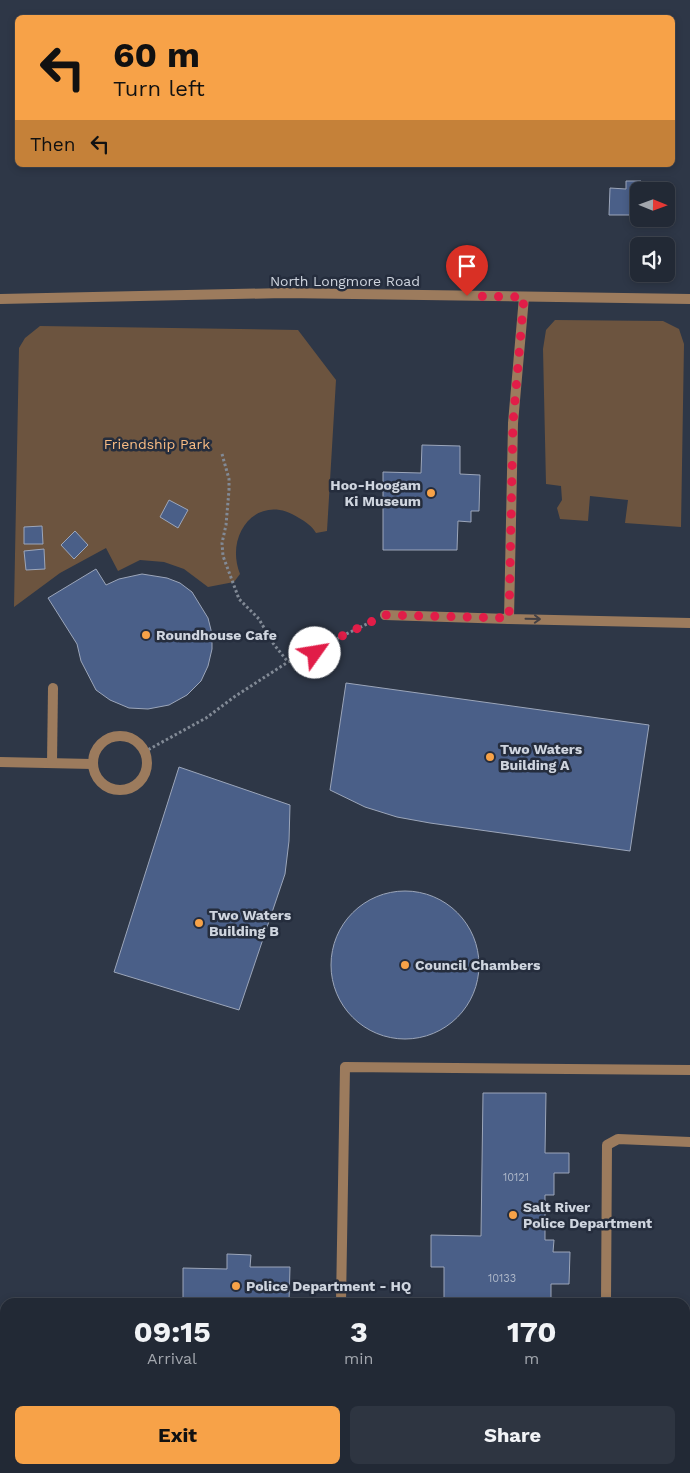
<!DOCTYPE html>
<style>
:root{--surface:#222935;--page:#2e3541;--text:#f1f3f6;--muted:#a2a6ad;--line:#3f4550;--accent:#f7a248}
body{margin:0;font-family:"Work Sans",sans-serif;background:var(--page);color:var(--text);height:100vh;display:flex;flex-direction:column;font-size:19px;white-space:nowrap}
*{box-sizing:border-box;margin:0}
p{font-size:16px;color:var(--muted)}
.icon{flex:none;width:28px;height:28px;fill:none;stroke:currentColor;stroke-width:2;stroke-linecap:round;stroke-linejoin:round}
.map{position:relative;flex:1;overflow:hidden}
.panel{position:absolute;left:0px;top:1298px;width:690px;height:176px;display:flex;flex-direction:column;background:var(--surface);border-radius:15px 15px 0 0;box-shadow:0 2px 8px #0003,0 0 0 1px var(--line)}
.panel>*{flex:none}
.guide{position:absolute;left:15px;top:15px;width:660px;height:152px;border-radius:8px;box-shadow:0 2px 8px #0003,0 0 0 1px var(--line);background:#f7a248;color:#111;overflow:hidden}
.needle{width:32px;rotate:91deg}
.fabs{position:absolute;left:630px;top:182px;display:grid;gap:10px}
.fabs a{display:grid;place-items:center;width:45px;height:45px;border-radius:8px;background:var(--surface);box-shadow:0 2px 8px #0003,0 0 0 1px var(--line);font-size:25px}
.pin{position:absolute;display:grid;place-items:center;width:42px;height:42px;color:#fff;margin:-51px -21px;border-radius:50% 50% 50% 0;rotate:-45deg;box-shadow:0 0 5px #0007}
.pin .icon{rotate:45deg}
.me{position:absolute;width:55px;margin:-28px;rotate:58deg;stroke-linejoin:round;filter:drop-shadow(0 0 4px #0008)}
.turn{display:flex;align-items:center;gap:18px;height:105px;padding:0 15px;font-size:22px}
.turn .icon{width:65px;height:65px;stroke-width:2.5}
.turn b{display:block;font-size:35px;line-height:42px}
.then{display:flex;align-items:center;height:48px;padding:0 15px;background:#0003;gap:10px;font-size:19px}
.eta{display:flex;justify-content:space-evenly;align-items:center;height:85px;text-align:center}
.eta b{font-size:30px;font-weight:700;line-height:35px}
.action{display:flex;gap:10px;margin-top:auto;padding:10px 15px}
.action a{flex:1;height:58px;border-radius:8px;background:var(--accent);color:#111;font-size:20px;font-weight:700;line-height:58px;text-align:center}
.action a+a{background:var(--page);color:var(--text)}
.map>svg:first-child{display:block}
.green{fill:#6c543f}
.building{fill:#4a5f88;stroke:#9ca6ba}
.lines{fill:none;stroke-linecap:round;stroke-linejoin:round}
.path{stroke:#828a96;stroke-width:3;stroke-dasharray:2.5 2.5;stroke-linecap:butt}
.service{stroke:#9c7b5d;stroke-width:10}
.tertiary{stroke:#9c7b5d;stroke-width:10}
.oneway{stroke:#434045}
.route{stroke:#e11d48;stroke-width:9;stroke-dasharray:0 16.2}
.poi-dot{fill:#f7a248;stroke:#252d3d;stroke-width:2}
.labels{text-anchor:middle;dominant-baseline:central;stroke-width:5;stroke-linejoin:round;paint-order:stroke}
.number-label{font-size:11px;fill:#aeb8c9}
.street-label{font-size:14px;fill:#cfd5df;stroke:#252d3d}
.park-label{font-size:14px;fill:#f9bc84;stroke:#252d3d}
.poi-label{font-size:14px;font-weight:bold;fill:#cfd5df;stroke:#252d3d;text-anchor:start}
</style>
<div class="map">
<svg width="690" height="1473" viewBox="0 0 690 1473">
<rect width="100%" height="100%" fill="#2e3747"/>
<g class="green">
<polygon points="555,320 663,321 679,329 684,344 681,527 625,523 628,500 590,496 588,521 560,519 557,508 562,500 561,486 546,484 543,349 546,330"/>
<path d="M 40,326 L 298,330 L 336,380 L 327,531 L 316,533 C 312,526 306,522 299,518 C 258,491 224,534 240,574 L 234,582 L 208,587 L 184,569 L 164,562 L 140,560 L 118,571 L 106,548 L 60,573 L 14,607 L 19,348 L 25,338 Z"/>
</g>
<g class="building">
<polygon points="626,181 641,181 641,191 639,191 639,215 609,215 610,188 626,189"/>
<polygon points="422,445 460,446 460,474 480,475 479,511 471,511 471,522 458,521 457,550 383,550 383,472 421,473"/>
<polygon points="169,500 188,510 178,528 160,517"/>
<polygon points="42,526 43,544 24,544 24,527"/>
<polygon points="75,531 88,545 74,559 61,545"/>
<polygon points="44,549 45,569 26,570 24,551"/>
<polygon points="96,569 106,585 119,579 142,574 167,578 180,583 192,592 208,618 212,634 212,649 208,666 201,681 187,695 169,705 148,709 129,708 110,700 96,690 81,661 77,644 48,598"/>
<polygon points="346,683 649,725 630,851 430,823 397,817 365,807 330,790"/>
<polygon points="179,767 290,805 289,841 285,874 239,1010 114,972"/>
<circle cx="405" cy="965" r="74"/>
<polygon points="483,1093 546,1093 545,1153 569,1153 569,1173 554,1173 554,1195 545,1195 545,1240 554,1240 553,1252 570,1252 569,1284 551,1284 551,1302 444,1302 444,1267 431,1267 431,1235 481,1236"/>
<polygon points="227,1254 251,1255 250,1267 290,1267 289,1302 183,1302 183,1268 227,1269"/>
<rect x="430" y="1469" width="156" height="4"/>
</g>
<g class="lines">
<g class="path">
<polyline points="222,454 229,479 229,490 226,525 222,543 223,556 239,599 259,619 272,642 288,662 315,653 340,637 371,622"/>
<polyline points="144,752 206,718 234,697 288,662"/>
</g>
<g class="service">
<polyline points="524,297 513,423 509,619 690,623"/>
<polyline points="385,615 509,619"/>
<circle cx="120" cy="763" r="27"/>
<polyline points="0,762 92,764"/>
<polyline points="52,763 53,688"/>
<polyline points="341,1302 345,1067 690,1070"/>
<polyline points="606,1302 607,1145 618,1139 690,1142"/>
<polyline points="685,1372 690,1372"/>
<polyline points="339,1473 339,1469"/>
</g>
<polyline class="tertiary" points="0,299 284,293 690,299"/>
</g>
<defs><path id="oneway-shaft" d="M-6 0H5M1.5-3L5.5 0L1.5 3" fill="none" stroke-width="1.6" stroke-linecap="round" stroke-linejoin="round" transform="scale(1.25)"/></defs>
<use class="oneway" href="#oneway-shaft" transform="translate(533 619) rotate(1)"/>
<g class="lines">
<polyline class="route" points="315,653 340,637 385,615 509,618 513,423 524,297 467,296"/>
</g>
<g class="poi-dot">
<circle cx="431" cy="493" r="5"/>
<circle cx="146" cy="635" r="5"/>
<circle cx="490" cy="757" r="5"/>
<circle cx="199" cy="923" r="5"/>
<circle cx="405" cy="965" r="5"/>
<circle cx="513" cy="1215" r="5"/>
<circle cx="236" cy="1286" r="5"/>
</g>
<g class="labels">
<g class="number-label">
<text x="516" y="1177">10121</text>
<text x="502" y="1278">10133</text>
</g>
<g class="street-label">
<text x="345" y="281">North Longmore Road</text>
</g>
<g class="park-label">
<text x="157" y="444">Friendship Park</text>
</g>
<g class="poi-label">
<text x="421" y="485" text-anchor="end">Hoo-Hoogam<tspan x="421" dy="16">Ki Museum</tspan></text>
<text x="156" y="635">Roundhouse Cafe</text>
<text x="500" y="749">Two Waters<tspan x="500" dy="16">Building A</tspan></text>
<text x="209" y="915">Two Waters<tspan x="209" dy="16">Building B</tspan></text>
<text x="415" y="965">Council Chambers</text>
<text x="523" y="1207">Salt River<tspan x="523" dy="16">Police Department</tspan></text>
<text x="246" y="1286">Police Department - HQ</text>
</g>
</g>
</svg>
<div class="fabs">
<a><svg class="needle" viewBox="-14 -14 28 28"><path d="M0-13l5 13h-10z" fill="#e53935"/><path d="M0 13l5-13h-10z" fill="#a2a6ad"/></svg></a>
<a><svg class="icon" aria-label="sound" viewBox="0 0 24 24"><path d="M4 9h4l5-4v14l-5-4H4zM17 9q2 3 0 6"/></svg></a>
</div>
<div class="pin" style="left:467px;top:296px;background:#d93025"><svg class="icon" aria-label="arrive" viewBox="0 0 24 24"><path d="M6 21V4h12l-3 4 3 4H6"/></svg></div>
<svg class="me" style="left:315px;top:653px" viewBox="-20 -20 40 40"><circle r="19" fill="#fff"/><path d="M0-13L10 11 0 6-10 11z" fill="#e11d48"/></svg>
<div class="guide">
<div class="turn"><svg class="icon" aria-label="left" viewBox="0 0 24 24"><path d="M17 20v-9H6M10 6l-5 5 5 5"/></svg><div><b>60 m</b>Turn left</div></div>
<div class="then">Then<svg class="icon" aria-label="left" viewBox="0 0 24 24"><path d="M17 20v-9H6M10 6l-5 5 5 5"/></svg></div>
</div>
<section class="panel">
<div class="eta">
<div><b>09:15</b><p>Arrival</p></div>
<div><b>3</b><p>min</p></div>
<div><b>170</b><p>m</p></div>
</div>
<div class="action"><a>Exit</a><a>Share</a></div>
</section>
</div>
